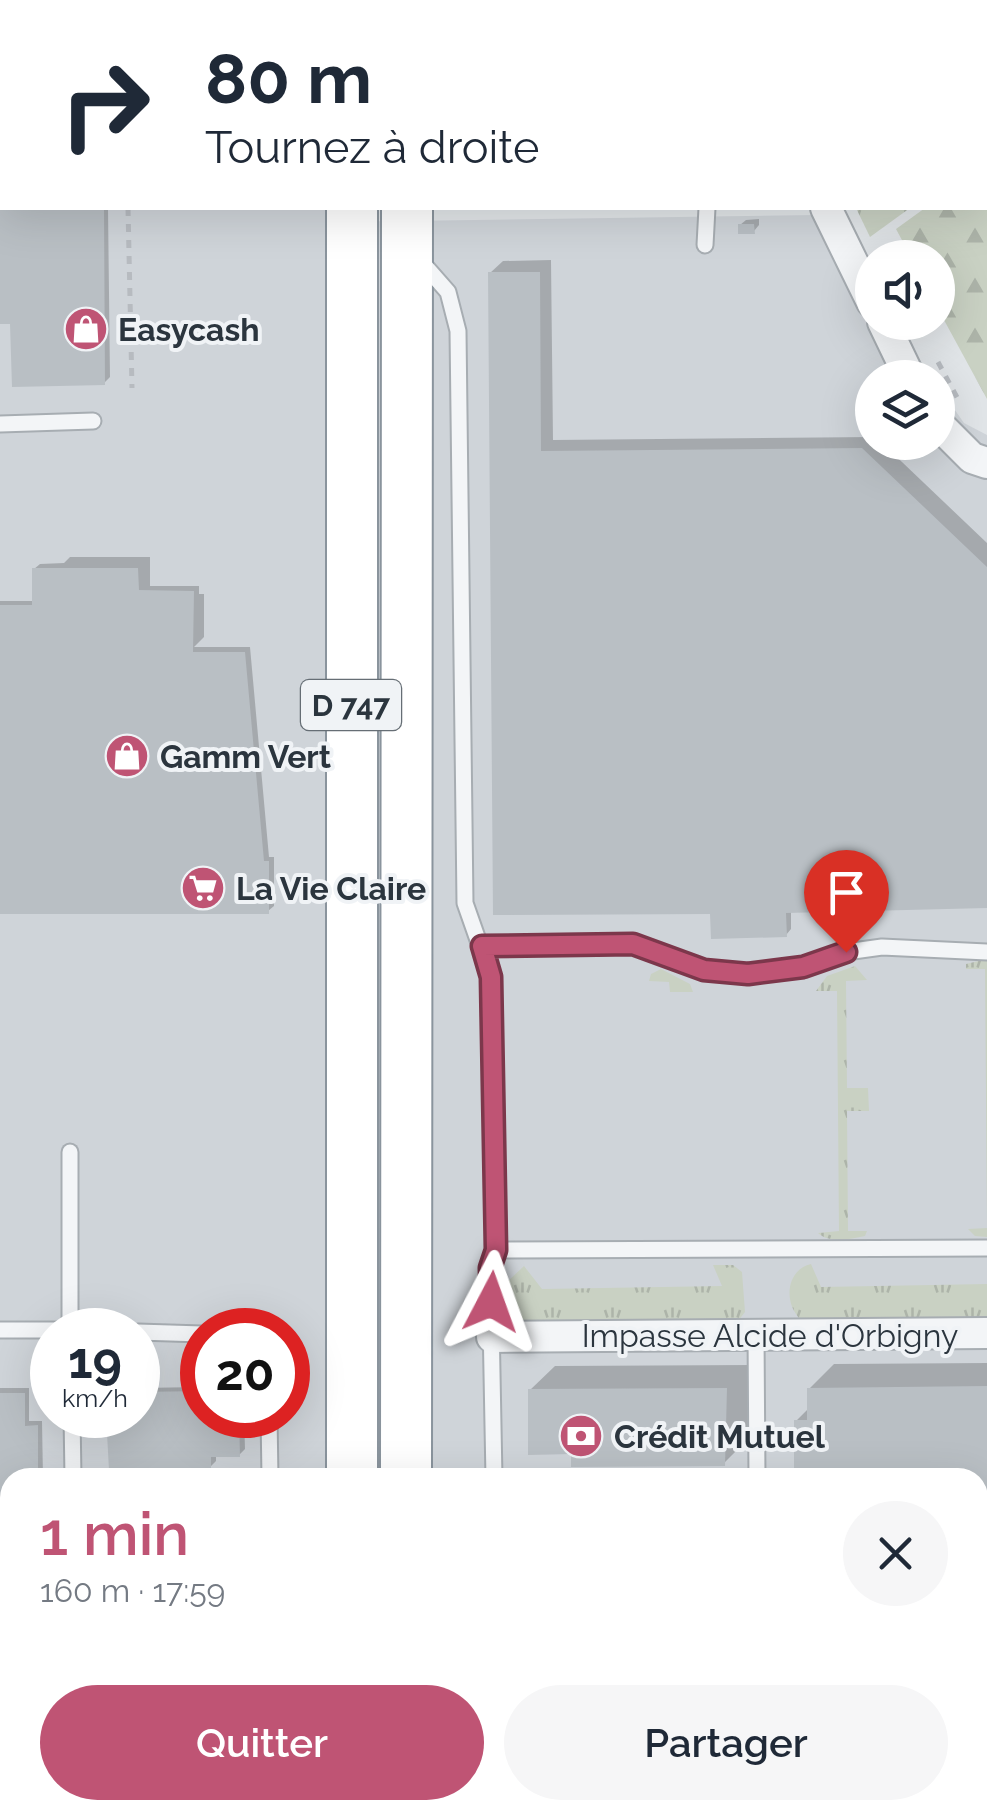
<!DOCTYPE html>
<html lang="fr">
<meta charset="utf-8">
<style>
:root{--surface:#fff;--page:#f6f6f7;--text:#1f2937;--muted:#747a83;--accent:#bf5474}
body{margin:0;font-family:Raleway,sans-serif;background:var(--page);color:var(--text);height:100vh;display:flex;flex-direction:column;font-size:38px;white-space:nowrap}
*{box-sizing:border-box;margin:0}
p{font-size:32px;color:var(--muted)}
.icon{flex:none;width:55px;height:55px;fill:none;stroke:currentColor;stroke-width:2;stroke-linecap:round;stroke-linejoin:round}
.map{position:relative;flex:1;overflow:hidden}
.panel{position:absolute;left:0px;top:1468px;width:988px;height:352px;display:flex;flex-direction:column;background:var(--surface);border-radius:30px 30px 0 0;box-shadow:0 10px 40px #0002}
.panel>*{flex:none}
.banner{position:absolute;left:0px;top:0px;width:988px;height:210px;box-shadow:0 10px 40px #0002;background:#fff;color:var(--text);overflow:hidden}
.tools{position:absolute;left:855px;top:240px;display:grid;gap:20px}
.tools a{display:grid;place-items:center;width:100px;height:100px;border-radius:50%;background:var(--surface);box-shadow:0 10px 40px #0002;font-size:50px}
.speed{position:absolute;left:30px;top:1308px;display:flex;gap:20px;font-size:50px;font-weight:700;text-align:center}
.speed>*{display:grid;place-content:center;width:130px;height:130px;border-radius:50%;background:var(--surface);box-shadow:0 10px 40px #0002;line-height:1}
.speed small{font-size:25px;font-weight:400}
.speed .limit{border:15px solid #d22;background:#fff;color:#111}
.pin{position:absolute;display:grid;place-items:center;width:85px;height:85px;color:#fff;margin:-102px -42px;border-radius:50% 50% 50% 0;rotate:-45deg;box-shadow:0 0 10px #0007}
.pin .icon{rotate:45deg}
.me{position:absolute;width:110px;margin:-55px;rotate:4deg;stroke-linejoin:round;filter:drop-shadow(0 0 8px #0008)}
.turn{display:flex;align-items:center;gap:35px;height:210px;padding:0 40px;font-size:45px}
.turn .icon{width:130px;height:130px;stroke-width:2.5}
.turn b{display:block;font-size:70px;line-height:85px}
.round{display:grid;place-items:center;flex:none;width:105px;height:105px;border-radius:52px;background:var(--page)}
.overview{display:flex;align-items:center;justify-content:space-between;height:170px;padding:0 40px}
h1{font-size:60px;font-weight:600;line-height:75px;color:var(--accent)}
.action{display:flex;gap:20px;margin-top:auto;padding:20px 40px}
.action a{flex:1;height:115px;border-radius:60px;background:var(--accent);color:#fff;font-size:40px;font-weight:600;line-height:115px;text-align:center}
.action a+a{background:var(--page);color:var(--text)}
.map>svg:first-child{display:block}
.built{fill:#cfd4d9;fill-rule:evenodd}
.grass{fill:url(#grass-tufts)}
.forest{fill:url(#forest-firs)}
.shadow{fill:#0003}
.building{fill:#b9bfc4}
.lines{fill:none;stroke-linecap:round;stroke-linejoin:round}
.service-casing{stroke:#a7adb2;stroke-width:19}
.minor-casing{stroke:#a7adb2;stroke-width:34}
.trunk-casing{stroke:#8a949d;stroke-width:54}
.path{stroke:#b7bbc0;stroke-width:5;stroke-dasharray:8 8;stroke-linecap:butt}
.service{stroke:#f3f5f7;stroke-width:15}
.minor{stroke:#f3f5f7;stroke-width:30}
.trunk{stroke:#fff;stroke-width:50}
.route-casing{stroke:#7c374b;stroke-width:25}
.route{stroke:#bf5474;stroke-width:18}
.labels{text-anchor:middle;dominant-baseline:central;stroke-width:8;stroke-linejoin:round;paint-order:stroke}
.shield{fill:#f0f3f6;stroke:#666e75;stroke-width:2.5}
.shield-label{font-size:30px;font-weight:bold;fill:#2b353e}
.poi-label{font-size:32px;font-weight:bold;fill:#2b353e;stroke:#f0f3f6;text-anchor:start}
.street-label{font-size:32px;fill:#2b353e;stroke:#f0f3f6}
</style>
<div class="map">
<svg width="987" height="1819" viewBox="0 0 987 1819">
<defs>
<pattern id="grass-tufts" width="24" height="20" patternUnits="userSpaceOnUse" patternTransform="scale(2.5)"><rect width="24" height="20" fill="#c9d1c3"/><path d="M3 7l-1-3M5 7V3M7 7l1-3M15 17l-1-3M17 17v-4M19 17l1-3" fill="none" stroke="#adb4a9"/></pattern>
<pattern id="forest-firs" width="22" height="20" patternUnits="userSpaceOnUse" patternTransform="scale(2.5)"><rect width="22" height="20" fill="#c9d1c3"/><path d="M5 1l3.5 6h-7zM16 11l3.5 6h-7z" fill="#adb4a9"/></pattern>
</defs>
<rect width="100%" height="100%" fill="#e1e5e8"/>
<path class="built" d="M 0,0 L 329,0 L 2,2 L 2,208 L 329,208 L 329,222 L 815,215 L 932,377 L 872,378 L 872,442 L 938,442 L 938,386 L 964,423 L 987,435 L 987,1819 L 0,1819 ZM 52,1330 L 138,1330 L 138,1415 L 52,1415 ZM 202,1330 L 288,1330 L 288,1415 L 202,1415 ZM 10,1478 L 978,1478 L 978,1810 L 10,1810 Z"/>
<g class="grass">
<polygon points="753,0 987,0 987,150 985,2"/>
<polygon points="856,208 910,208 870,237"/>
<polygon points="987,959 987,1237 975,1236 968,1229 987,1228 985,969 966,969 966,964"/>
<path d="M 855,966 L 867,980 L 846,981 L 847,1088 L 868,1088 L 869,1111 L 847,1111 L 848,1231 L 867,1231 L 865,1236 C 850,1239 830,1244 818,1233 L 839,1231 L 837,991 L 816,991 L 827,976 Z"/>
<polygon points="661,969 690,984 693,992 670,992 669,982 649,981 651,974"/>
<path d="M 811,1264 L 821,1287 L 987,1284 L 987,1323 L 801,1320 C 783,1303 786,1270 811,1264 Z"/>
<polygon points="713,1265 733,1265 742,1272 745,1312 738,1321 520,1325 506,1316 507,1282 524,1266 542,1289 722,1286"/>
</g>
<polygon class="forest" points="987,162 987,399 938,309 938,258 911,257 896,229 925,208 985,208"/>
<g class="shadow">
<polygon points="0,0 107,0 2,2 2,208 108,208 110,377 104,383 13,322 0,322"/>
<polygon points="759,219 759,225 754,231 740,225 746,220"/>
<polygon points="551,260 553,440 872,437 872,442 881,442 987,543 987,905 791,908 791,929 786,935 719,909 496,912 490,273 503,261"/>
<polygon points="70,557 150,557 150,586 199,586 199,594 204,594 204,637 194,647 250,647 269,857 274,857 274,906 268,911 0,911 0,601 35,601 34,569 40,564 64,563"/>
<polygon points="987,1363 987,1819 799,1819 799,1810 978,1810 978,1478 796,1421 809,1408 809,1389 834,1364"/>
<polygon points="750,1365 750,1426 736,1440 736,1451 724,1463 573,1455 530,1390 555,1366"/>
<polygon points="202,1387 202,1415 244,1415 245,1449 239,1455 216,1455 216,1461 210,1467 109,1415 138,1415 138,1388"/>
<polygon points="0,1388 29,1388 29,1421 42,1421 43,1478 10,1478 10,1810 45,1810 45,1819 0,1819"/>
</g>
<g class="building">
<polygon points="0,208 104,208 105,385 12,387 10,324 0,324"/>
<polygon points="738,224 754,224 755,234 738,234"/>
<polygon points="488,272 540,272 541,451 862,448 987,567 987,908 786,913 787,937 711,939 710,914 493,915"/>
<polygon points="32,568 138,568 139,590 194,591 193,652 245,652 264,861 269,861 269,914 0,914 0,605 32,605"/>
<polygon points="987,1386 987,1819 797,1819 797,1810 978,1810 978,1478 794,1478 794,1420 807,1420 807,1388"/>
<polygon points="727,1388 725,1466 571,1467 571,1454 528,1455 528,1389"/>
<polygon points="202,1391 202,1415 239,1415 240,1457 211,1457 211,1470 109,1470 106,1415 138,1415 138,1392"/>
<polygon points="0,1393 25,1393 25,1426 38,1425 38,1478 10,1478 10,1810 40,1810 40,1819 0,1819"/>
</g>
<g class="lines">
<g class="service-casing">
<g id="service">
<polyline points="705,245 707,208"/>
<polyline points="419,259 448,292 458,331 465,903 491,977 496,1250 490,1268 494,1478"/>
<polyline points="0,424 93,421"/>
<polyline points="482,946 633,944 704,971 748,974 803,967 846,952 882,947 987,952"/>
<polyline points="70,1152 70,1330"/>
<polyline points="496,1250 987,1248"/>
<polyline points="0,1330 82,1330"/>
<polyline points="138,1332 202,1334"/>
<polyline points="756,1333 757,1478"/>
<polyline points="72,1415 73,1478"/>
<polyline points="269,1415 270,1478"/>
<polyline points="272,1810 272,1819"/>
<polyline points="496,1810 496,1819"/>
<polyline points="760,1810 760,1819"/>
<polyline points="74,1819 74,1810"/>
</g>
</g>
<g class="minor-casing">
<g id="minor">
<polyline points="717,0 718,2"/>
<polyline points="826,208 872,302"/>
<polyline points="883,322 910,378"/>
<polyline points="938,424 972,458 987,463"/>
<polyline points="492,1337 987,1333"/>
</g>
</g>
<g class="trunk-casing">
<g id="trunk">
<polyline points="352,2 352,0"/>
<polyline points="407,2 407,0"/>
<polyline points="352,208 352,1478"/>
<polyline points="406,1478 407,208"/>
<polyline points="406,1810 406,1819"/>
<polyline points="349,1819 349,1810"/>
</g>
</g>
<g class="path">
<polyline points="123,0 123,2"/>
<polyline points="807,0 809,2"/>
<polyline points="985,172 987,172"/>
<polyline points="128,208 132,388"/>
<polyline points="938,362 959,401"/>
</g>
<use href="#service" class="service"/>
<use href="#minor" class="minor"/>
<use href="#trunk" class="trunk"/>
</g>
<g class="lines">
<g class="route-casing">
<polyline id="route" points="491,1302 490,1268 496,1250 491,977 482,946 633,944 704,970 748,974 803,967 846,952"/>
</g>
<use href="#route" class="route"/>
</g>
<defs>
<g id="shop-disc" transform="scale(2.25)"><circle r="9.5" fill="#bf5474" stroke="#f0f3f6"/><path d="M-5-2.5h2.3a2.7 3.5 0 0 1 5.4 0H5L5.5 6h-11ZM-1.5-2.5h3a1.5 2.3 0 0 0-3 0Z" fill="#fff"/></g>
<g id="supermarket-disc" transform="scale(2.25)"><circle r="9.5" fill="#bf5474" stroke="#f0f3f6"/><path d="M-6-5.5h2.5l.6 2H6L4.5 2H-2.5L-4.4-4H-6ZM-1.5 3.2a1.3 1.3 0 1 0 .1 0ZM3 3.2a1.3 1.3 0 1 0 .1 0Z" fill="#fff"/></g>
<g id="bank-disc" transform="scale(2.25)"><circle r="9.5" fill="#bf5474" stroke="#f0f3f6"/><path d="M-6-4H6V4H-6ZM0-2.3a2.3 2.3 0 1 0 0 4.6a2.3 2.3 0 1 0 0-4.6Z" fill="#fff"/></g>
</defs>
<g fill-rule="evenodd">
<use href="#shop-disc" x="86" y="329"/>
<use href="#shop-disc" x="127" y="756"/>
<use href="#supermarket-disc" x="203" y="888"/>
<use href="#bank-disc" x="581" y="1436"/>
</g>
<g class="labels">
<rect class="shield" x="301" y="680" width="100" height="50" rx="8"/>
<g class="shield-label">
<text x="351" y="705">D 747</text>
</g>
<g class="poi-label">
<text x="118" y="329">Easycash</text>
<text x="160" y="756">Gamm Vert</text>
<text x="236" y="888">La Vie Claire</text>
<text x="614" y="1436">Crédit Mutuel</text>
</g>
<g class="street-label">
<text x="770" y="1335">Impasse Alcide d'Orbigny</text>
</g>
</g>
</svg>
<div class="tools">
<a><svg class="icon" aria-label="sound" viewBox="0 0 24 24"><path d="M4 9h4l5-4v14l-5-4H4zM17 9q2 3 0 6"/></svg></a>
<a><svg class="icon" aria-label="layers" viewBox="0 0 24 24"><path d="M12 4l9 5-9 5-9-5zM3 14l9 5 9-5"/></svg></a>
</div>
<div class="speed"><div>19<small>km/h</small></div><div class="limit">20</div></div>
<div class="pin" style="left:846px;top:952px;background:#d93025"><svg class="icon" aria-label="arrive" viewBox="0 0 24 24"><path d="M6 21V4h12l-3 4 3 4H6"/></svg></div>
<svg class="me" style="left:491px;top:1302px" viewBox="-20 -20 40 40"><path d="M0-17L14 15 0 8-14 15z" fill="#bf5474" stroke="#fff" stroke-width="4"/></svg>
<div class="banner">
<div class="turn"><svg class="icon" aria-label="right" viewBox="0 0 24 24"><path d="M7 20v-9h11M14 6l5 5-5 5"/></svg><div><b>80 m</b>Tournez à droite</div></div>
</div>
<section class="panel">
<div class="overview"><div><h1>1 min</h1><p>160 m · 17:59</p></div><a class="round"><svg class="icon" aria-label="close" viewBox="0 0 24 24"><path d="M6 6l12 12M18 6L6 18"/></svg></a></div>
<div class="action"><a>Quitter</a><a>Partager</a></div>
</section>
</div>
